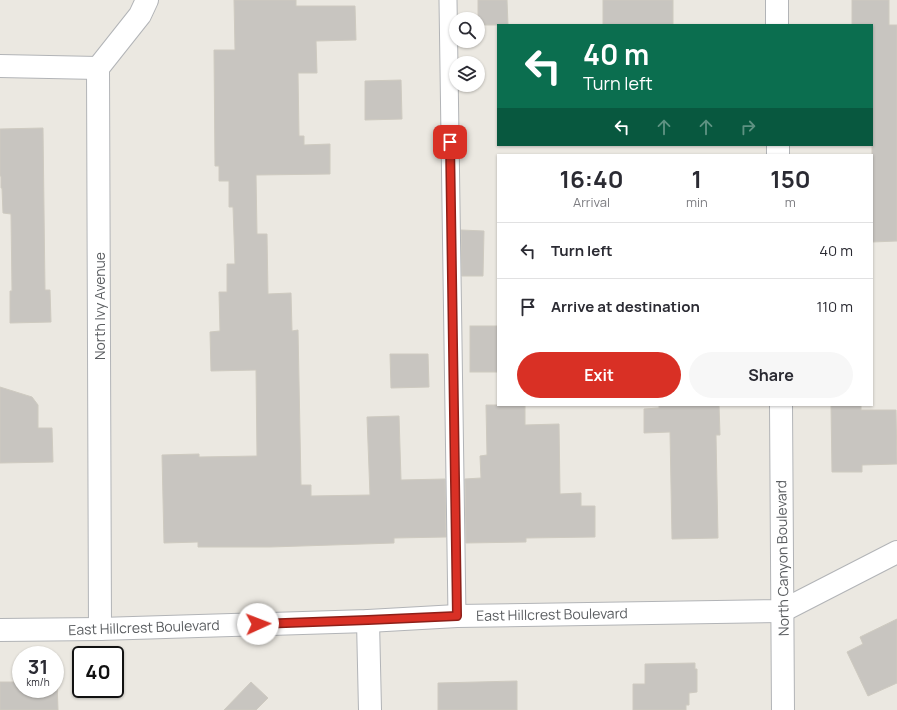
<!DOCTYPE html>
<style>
:root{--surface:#fff;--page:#f7f7f7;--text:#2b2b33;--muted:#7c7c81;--line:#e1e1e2;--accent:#d93025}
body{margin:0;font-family:Manrope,sans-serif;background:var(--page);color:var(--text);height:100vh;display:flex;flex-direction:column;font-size:15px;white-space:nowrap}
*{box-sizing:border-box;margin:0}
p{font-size:13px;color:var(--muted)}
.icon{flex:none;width:22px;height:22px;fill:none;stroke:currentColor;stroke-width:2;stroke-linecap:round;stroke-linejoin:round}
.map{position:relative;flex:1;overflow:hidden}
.side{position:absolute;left:497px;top:154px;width:376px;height:252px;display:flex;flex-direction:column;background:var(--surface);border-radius:0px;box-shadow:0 1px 3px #0004}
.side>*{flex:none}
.top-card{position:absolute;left:497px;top:24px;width:376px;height:122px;border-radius:0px;box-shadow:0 1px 3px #0004;background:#0b6e4f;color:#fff;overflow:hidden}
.controls{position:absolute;left:449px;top:12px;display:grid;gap:8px}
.controls a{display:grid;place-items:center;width:36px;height:36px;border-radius:50%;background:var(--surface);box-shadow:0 1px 3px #0004;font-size:20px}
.speed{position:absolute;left:12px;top:646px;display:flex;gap:8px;font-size:20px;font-weight:700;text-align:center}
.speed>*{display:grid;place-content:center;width:52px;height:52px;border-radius:50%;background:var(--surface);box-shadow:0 1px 3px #0004;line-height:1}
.speed small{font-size:10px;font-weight:400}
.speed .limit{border:2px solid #111;border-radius:6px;background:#fff;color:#111}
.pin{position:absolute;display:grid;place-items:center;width:34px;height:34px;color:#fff;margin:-17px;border-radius:8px;box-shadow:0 2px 6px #0006}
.me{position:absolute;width:44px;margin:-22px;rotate:88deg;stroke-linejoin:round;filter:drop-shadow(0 0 3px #0008)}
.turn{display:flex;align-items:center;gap:14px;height:84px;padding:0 20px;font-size:18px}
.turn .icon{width:52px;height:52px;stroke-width:2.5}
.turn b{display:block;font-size:28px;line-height:34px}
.lanes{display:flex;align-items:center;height:38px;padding:0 20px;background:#0003;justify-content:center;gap:20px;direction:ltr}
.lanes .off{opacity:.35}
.eta{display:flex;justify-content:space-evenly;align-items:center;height:68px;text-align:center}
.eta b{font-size:24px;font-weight:700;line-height:28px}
.action{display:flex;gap:8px;margin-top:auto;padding:8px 20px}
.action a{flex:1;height:46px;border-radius:24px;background:var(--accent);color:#fff;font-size:16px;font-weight:700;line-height:46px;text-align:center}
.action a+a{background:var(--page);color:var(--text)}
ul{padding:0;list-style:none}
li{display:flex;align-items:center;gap:12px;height:56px;padding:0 20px;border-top:1px solid var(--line)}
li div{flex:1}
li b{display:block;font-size:15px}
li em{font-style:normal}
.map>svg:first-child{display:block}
.building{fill:#c8c5c0;stroke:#cecac0}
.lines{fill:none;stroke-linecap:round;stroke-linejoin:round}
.service-casing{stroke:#b2b4b7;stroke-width:19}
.minor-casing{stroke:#b2b4b7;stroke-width:24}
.tertiary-casing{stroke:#b2b4b7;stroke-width:24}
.service{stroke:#fff;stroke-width:17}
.minor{stroke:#fff;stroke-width:22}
.tertiary{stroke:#fff;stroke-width:22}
.route-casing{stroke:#8d1f18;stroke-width:10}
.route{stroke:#d93025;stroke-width:7}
.labels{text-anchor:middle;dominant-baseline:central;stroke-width:3;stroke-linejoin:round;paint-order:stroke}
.street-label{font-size:14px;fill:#5a5d60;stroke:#fff}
</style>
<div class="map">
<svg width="897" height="710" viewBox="0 0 897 710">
<rect width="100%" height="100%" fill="#ebe8e1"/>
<g class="building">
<polygon points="234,0 296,0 296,6 355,6 356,40 316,41 317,73 298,73 299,136 304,136 304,145 330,144 330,174 256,175 257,234 267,234 268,294 291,293 292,331 298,330 301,485 311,485 311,496 370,495 367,417 399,416 401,480 445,479 446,537 394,538 394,543 270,547 198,547 198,542 164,543 162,455 199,454 199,457 257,456 256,370 211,371 210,332 220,331 219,292 227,292 227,264 235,264 233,207 229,207 229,181 219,181 219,166 215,166 214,50 235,50"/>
<polygon points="478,0 507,0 508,25 478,25"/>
<rect x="603" y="0" width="70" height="25"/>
<polygon points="852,0 889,0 889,25 897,25 897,241 872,242 872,25 852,25"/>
<polygon points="401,80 402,119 365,120 365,81"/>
<polygon points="43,128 45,290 50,290 51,322 10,323 10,291 12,291 11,214 3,213 2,188 1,188 1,176 0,176 0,129"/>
<polygon points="461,230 484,231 483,276 462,276"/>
<rect x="470" y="326" width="28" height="46"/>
<polygon points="390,354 428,354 429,387 391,388"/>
<polygon points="0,387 32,397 38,405 38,428 52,428 53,462 0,463"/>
<polygon points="486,405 525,405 525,425 559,424 560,494 581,493 581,506 595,506 595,537 526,538 526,542 466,543 465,479 481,478 480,456 487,455"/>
<polygon points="659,405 719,405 720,435 716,435 718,538 672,539 670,432 644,433 644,409 659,408"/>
<polygon points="831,405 861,405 861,410 896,410 897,464 862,465 862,472 832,472"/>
<polygon points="897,619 897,683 868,696 847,652 863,644 860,637"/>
<polygon points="695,663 695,669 697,669 697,692 689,693 689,705 686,705 686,710 633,710 633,684 645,684 645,664"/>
<polygon points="55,681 57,681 58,710 0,710 0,682 21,682 21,689 55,689"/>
<polygon points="517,681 517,710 438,710 438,683"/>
<polygon points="251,682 268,698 256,710 224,710"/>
</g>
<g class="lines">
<g class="service-casing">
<polyline id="service" points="448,0 457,616"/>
</g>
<g class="minor-casing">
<g id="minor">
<polyline points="777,0 777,25"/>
<polyline points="0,66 98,68"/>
<polyline points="778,145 778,155"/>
<polyline points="781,405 783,710"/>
<polyline points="368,621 370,710"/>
<polyline points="100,629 98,68 140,15 147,0"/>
</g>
</g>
<g class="tertiary-casing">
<polyline id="tertiary" points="0,630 100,629 368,621 457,616 782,611 897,552"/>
</g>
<use href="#service" class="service"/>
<use href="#minor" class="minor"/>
<use href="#tertiary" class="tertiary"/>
</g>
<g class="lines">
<g class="route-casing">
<polyline id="route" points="258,624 368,620 457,616 450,142"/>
</g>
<use href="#route" class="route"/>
</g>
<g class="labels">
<g class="street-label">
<text transform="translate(99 306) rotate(-90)">North Ivy Avenue</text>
<text transform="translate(782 558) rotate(-91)">North Canyon Boulevard</text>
<text transform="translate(552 614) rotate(-1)">East Hillcrest Boulevard</text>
<text transform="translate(144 627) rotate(-2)">East Hillcrest Boulevard</text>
</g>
</g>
</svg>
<div class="controls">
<a><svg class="icon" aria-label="search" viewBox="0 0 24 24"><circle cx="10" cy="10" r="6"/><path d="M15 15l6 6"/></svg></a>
<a><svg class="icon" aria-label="layers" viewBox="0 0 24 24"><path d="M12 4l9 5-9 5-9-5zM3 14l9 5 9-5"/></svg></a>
</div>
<div class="speed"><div>31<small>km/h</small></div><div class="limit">40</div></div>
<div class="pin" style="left:450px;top:142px;background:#d93025"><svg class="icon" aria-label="arrive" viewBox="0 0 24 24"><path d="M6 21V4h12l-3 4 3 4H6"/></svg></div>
<svg class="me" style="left:258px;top:624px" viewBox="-20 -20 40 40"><circle r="19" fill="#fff"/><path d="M0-13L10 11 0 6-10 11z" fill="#d93025"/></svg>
<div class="top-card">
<div class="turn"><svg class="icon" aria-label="left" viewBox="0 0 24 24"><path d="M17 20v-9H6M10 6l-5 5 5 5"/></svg><div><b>40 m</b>Turn left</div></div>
<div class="lanes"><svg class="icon" aria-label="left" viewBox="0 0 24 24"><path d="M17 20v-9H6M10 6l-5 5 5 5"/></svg><svg class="icon off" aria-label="ahead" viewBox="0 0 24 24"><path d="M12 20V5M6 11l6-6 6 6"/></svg><svg class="icon off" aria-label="ahead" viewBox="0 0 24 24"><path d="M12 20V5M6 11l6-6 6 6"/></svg><svg class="icon off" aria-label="right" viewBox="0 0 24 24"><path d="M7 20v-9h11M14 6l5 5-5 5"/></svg></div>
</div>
<section class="side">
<div class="eta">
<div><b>16:40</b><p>Arrival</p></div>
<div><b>1</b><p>min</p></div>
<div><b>150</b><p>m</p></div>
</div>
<ul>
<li><svg class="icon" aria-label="left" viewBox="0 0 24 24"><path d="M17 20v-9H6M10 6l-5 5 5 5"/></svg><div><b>Turn left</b></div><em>40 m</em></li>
<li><svg class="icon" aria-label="arrive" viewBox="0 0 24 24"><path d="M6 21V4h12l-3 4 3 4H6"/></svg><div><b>Arrive at destination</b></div><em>110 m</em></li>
</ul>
<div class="action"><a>Exit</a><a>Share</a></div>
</section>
</div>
